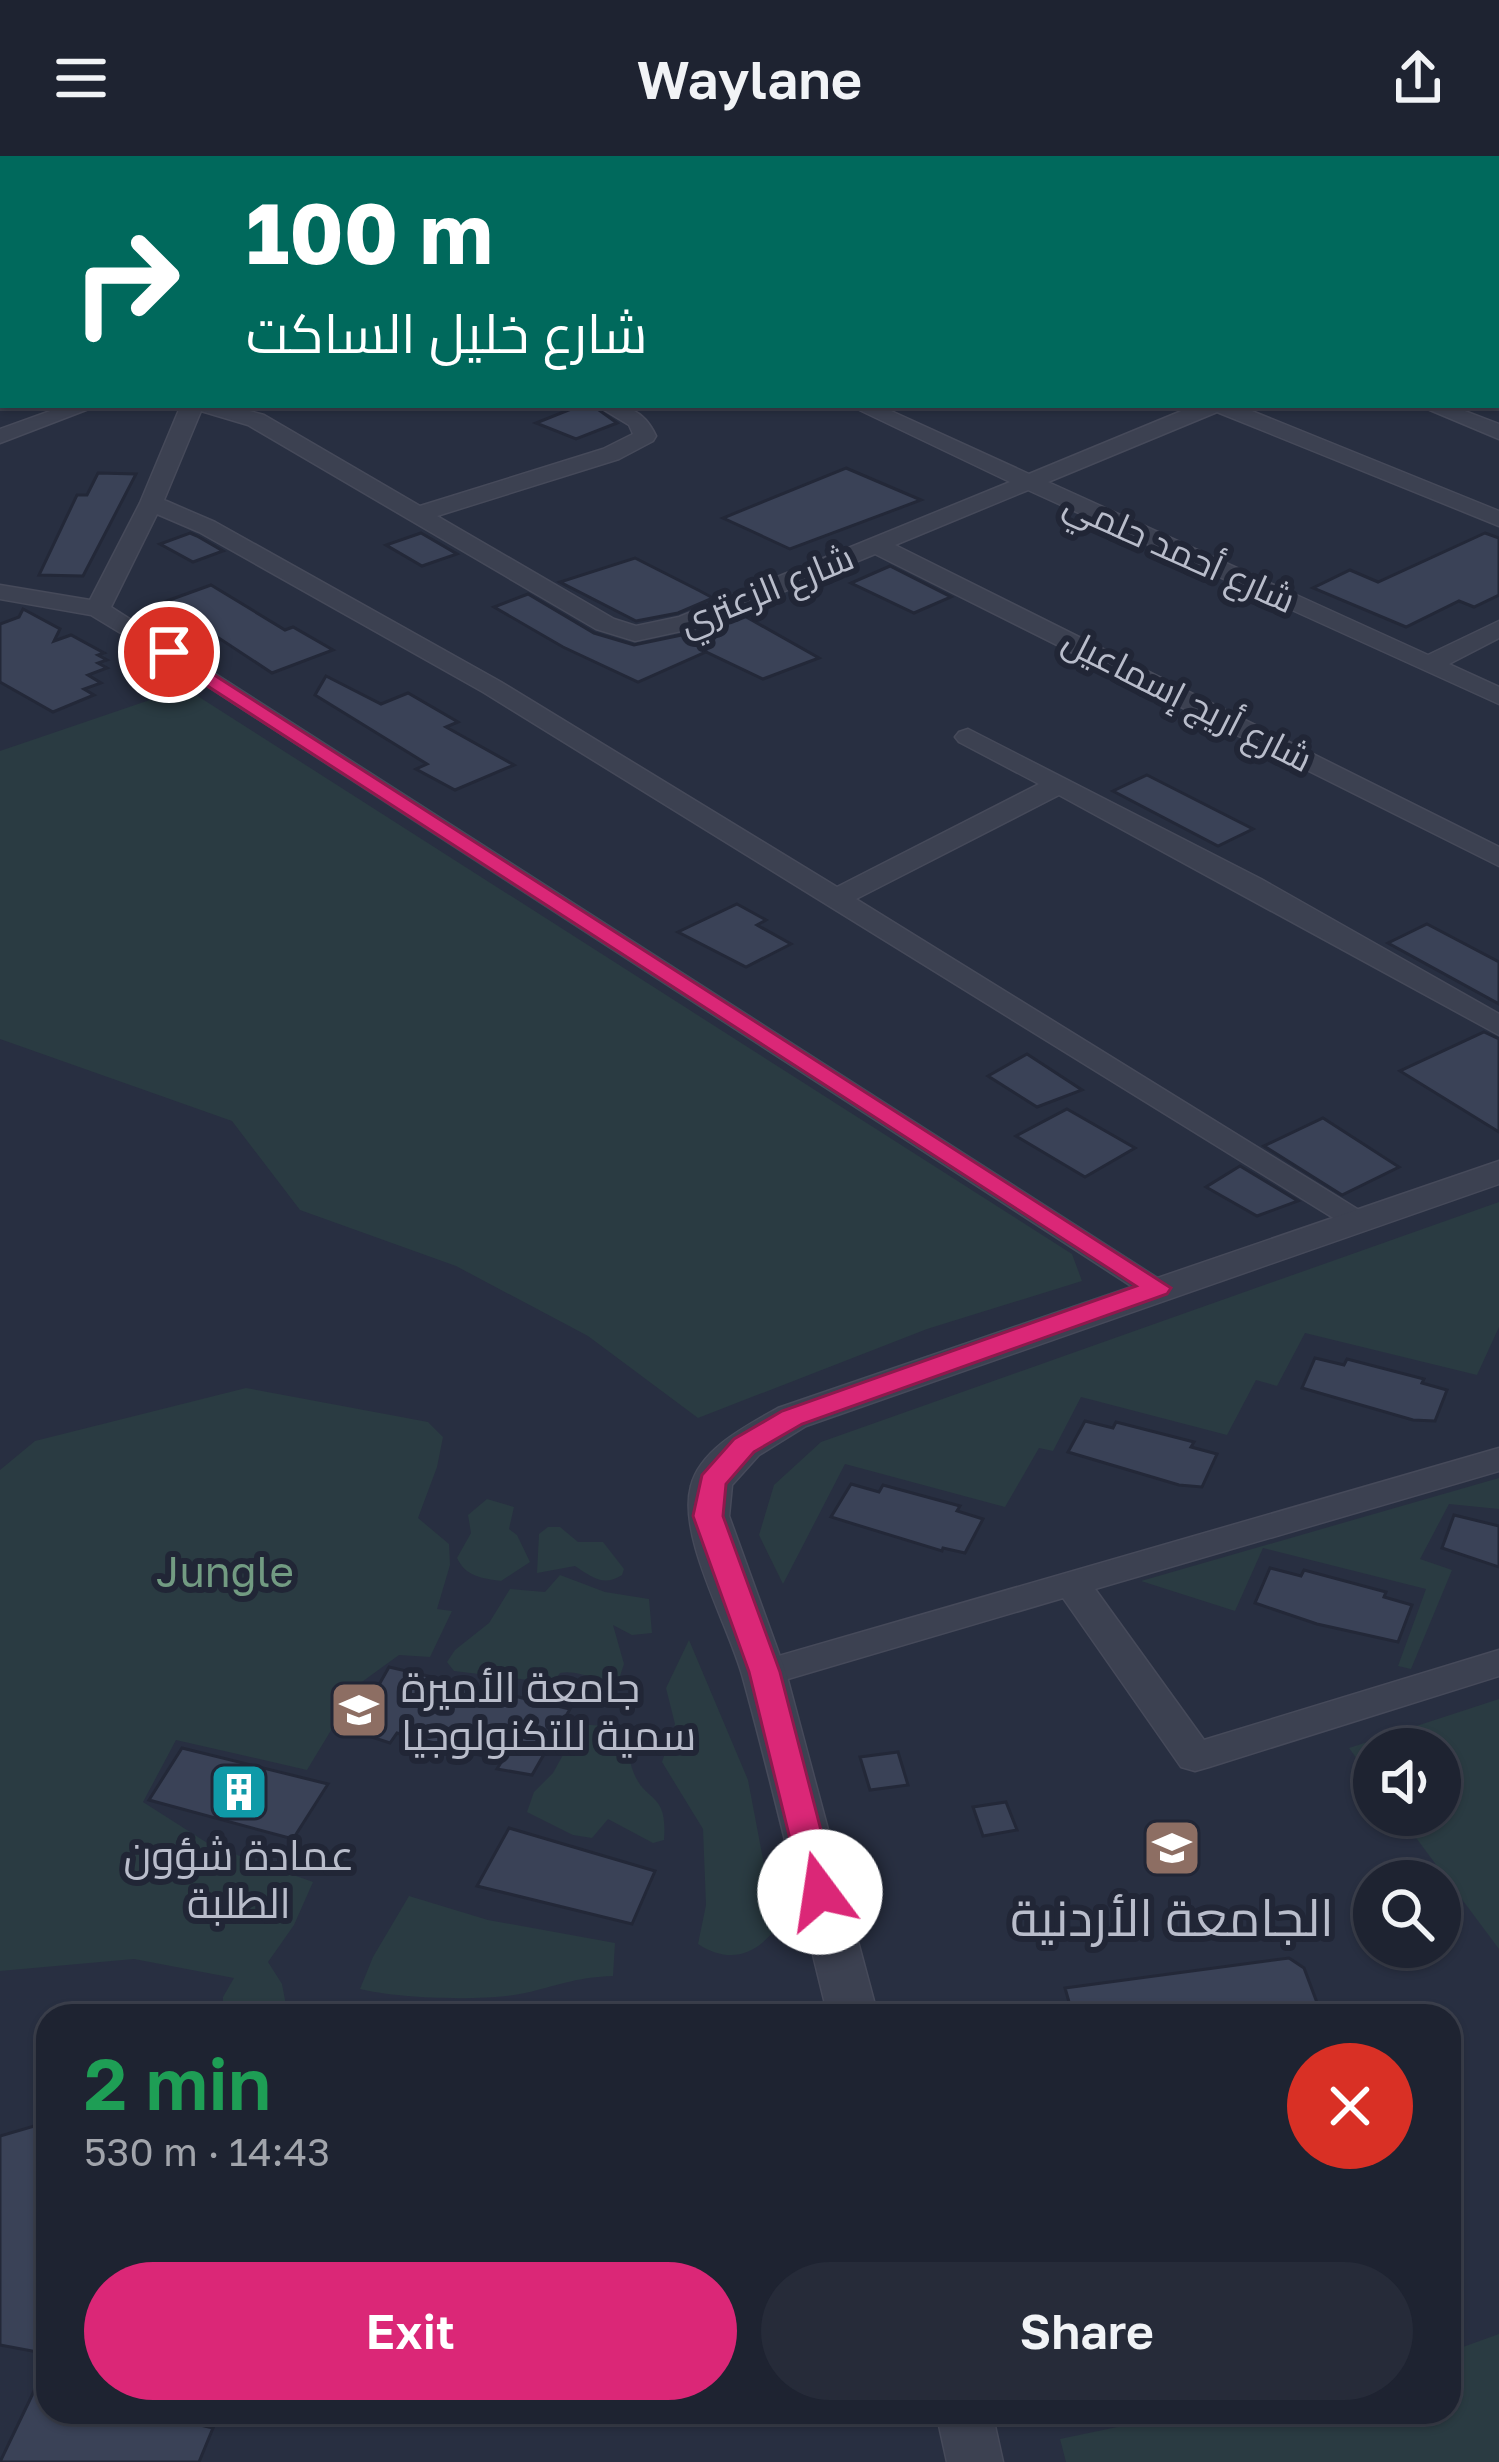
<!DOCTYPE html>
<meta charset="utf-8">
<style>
:root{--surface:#1e2331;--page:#262b39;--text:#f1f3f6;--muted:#a1a4ab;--line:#3c404d;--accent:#db2777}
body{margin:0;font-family:"Golos Text",Cairo,sans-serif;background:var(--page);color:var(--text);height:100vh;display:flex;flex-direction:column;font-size:45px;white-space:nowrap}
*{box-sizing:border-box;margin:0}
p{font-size:39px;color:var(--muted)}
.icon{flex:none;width:66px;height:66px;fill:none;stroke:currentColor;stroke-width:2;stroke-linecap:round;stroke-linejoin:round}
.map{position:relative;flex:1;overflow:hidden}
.details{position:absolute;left:36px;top:1848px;width:1425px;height:420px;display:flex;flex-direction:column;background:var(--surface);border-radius:36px;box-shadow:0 3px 9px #0004,0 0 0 3px var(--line)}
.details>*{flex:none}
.banner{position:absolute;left:0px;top:0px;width:1500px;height:252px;box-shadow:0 3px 9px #0004,0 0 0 3px var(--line);background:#00695c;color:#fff;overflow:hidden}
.buttons{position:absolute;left:1353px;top:1572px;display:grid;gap:24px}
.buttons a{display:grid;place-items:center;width:108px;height:108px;border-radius:50%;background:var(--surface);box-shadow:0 3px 9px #0004,0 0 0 3px var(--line);font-size:60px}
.pin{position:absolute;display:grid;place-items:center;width:102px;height:102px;color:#fff;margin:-51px;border:6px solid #fff;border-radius:50%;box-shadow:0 3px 12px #0007}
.me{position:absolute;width:132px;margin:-66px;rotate:346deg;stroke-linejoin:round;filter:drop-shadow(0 0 9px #0008)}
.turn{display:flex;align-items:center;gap:42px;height:252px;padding:0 48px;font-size:54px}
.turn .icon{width:156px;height:156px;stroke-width:2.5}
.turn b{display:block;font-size:84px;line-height:102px}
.round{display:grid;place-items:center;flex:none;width:126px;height:126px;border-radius:63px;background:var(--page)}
.headline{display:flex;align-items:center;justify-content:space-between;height:204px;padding:0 48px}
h1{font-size:72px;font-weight:600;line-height:90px;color:#1e9e55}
.cta{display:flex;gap:24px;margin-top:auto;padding:24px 48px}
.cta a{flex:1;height:138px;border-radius:72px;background:var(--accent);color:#fff;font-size:48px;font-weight:600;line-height:138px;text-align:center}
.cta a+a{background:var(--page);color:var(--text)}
header{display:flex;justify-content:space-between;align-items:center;height:156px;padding:0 48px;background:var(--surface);font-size:54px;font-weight:600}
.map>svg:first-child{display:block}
.green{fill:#2a3b42}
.building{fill:#3a4257;stroke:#232838;stroke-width:3}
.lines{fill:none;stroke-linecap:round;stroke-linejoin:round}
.minor-casing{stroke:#464a5a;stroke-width:3}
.tertiary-casing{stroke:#464a5a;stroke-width:3}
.secondary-casing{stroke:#464a5a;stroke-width:3}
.minor{fill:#3c4151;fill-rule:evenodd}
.tertiary{fill:#3c4151;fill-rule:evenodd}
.secondary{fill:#4b5064;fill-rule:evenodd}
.route{fill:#db2777;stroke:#8e194d;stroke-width:3}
.labels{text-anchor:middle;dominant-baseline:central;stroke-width:12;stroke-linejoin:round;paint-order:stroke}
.far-street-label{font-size:36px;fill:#b9bdcb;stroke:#212636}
.park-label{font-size:42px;fill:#729b82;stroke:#212636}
.poi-label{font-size:42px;fill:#b9bdcb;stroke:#212636;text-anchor:start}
.near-poi-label{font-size:51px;fill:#b9bdcb;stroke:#212636}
</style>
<header><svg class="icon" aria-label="menu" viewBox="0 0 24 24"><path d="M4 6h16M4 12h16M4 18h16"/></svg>Waylane<svg class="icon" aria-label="share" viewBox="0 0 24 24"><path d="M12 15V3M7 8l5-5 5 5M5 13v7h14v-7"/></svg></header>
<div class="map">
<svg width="1499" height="2306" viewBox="0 0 1499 2306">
<rect width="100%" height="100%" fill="#282f41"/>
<g class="green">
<polygon points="185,532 1072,1098 1082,1125 927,1173 698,1262 588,1180 456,1110 300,1054 232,965 0,883 0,595"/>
<polygon points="1499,1046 1499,1171 1477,1219 1305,1177 1277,1230 1256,1224 1227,1279 1081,1241 1053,1295 1039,1292 1005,1351 845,1308 783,1428 759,1379 774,1329 821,1286"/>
<polygon points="246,1232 428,1266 443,1281 437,1311 418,1362 449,1388 450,1409 437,1453 452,1455 430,1501 399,1499 359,1528 307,1614 176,1584 143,1646 212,1690 313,1726 294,1769 268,1806 282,1828 288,1860 223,1860 223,1841 234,1822 134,1803 0,1815 0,1314 35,1285"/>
<polygon points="1499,1322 1499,1353 1449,1348 1420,1403 1452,1414 1411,1513 1398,1510 1426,1433 1263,1392 1235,1455 1141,1425"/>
<path d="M 487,1343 L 514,1351 L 509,1373 L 517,1379 L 530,1406 L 501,1425 C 482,1422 466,1421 457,1402 L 471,1377 L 468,1359 Z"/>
<path d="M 548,1371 L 560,1371 L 578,1386 L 603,1386 L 624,1413 L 622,1419 C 603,1431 592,1421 575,1410 L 537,1417 L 539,1378 Z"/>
<path d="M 560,1419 L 605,1436 L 649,1443 L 652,1477 L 632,1479 L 613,1469 L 624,1508 L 618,1526 C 597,1528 581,1513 560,1517 L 553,1527 L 454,1515 L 447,1506 L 455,1494 L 489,1467 L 510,1433 L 545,1436 Z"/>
<path d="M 689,1484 L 748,1624 L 776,1772 C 755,1800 729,1808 698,1788 L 706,1749 L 703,1673 L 662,1606 L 675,1568 L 666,1532 Z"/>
<polygon points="1499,1543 1499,1793 1399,1659 1440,1659 1440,1593 1374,1593 1374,1626 1349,1592"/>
<path d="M 580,1568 L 614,1571 C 628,1586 627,1597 633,1615 C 645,1648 668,1634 664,1684 L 653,1687 L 608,1663 L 592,1682 L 573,1679 L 527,1656 L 534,1636 L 553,1617 Z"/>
<path d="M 409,1740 L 488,1764 L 615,1787 L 613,1820 C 580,1821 561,1828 530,1836 C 489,1846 401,1843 360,1833 L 373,1801 Z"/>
<polygon points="1499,2178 1499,2306 1066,2306 1060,2283 1189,2256 1449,2256 1449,2196"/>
</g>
<g class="building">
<polygon points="581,249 592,249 617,267 576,283 536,267"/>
<polygon points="846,312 921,344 790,393 723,362"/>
<polygon points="98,317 136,318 83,420 39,419 77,339 87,339"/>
<polygon points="190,377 197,380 223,395 193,406 160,388"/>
<polygon points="421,377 457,398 422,410 386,389"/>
<polygon points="1485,377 1499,382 1499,439 1474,451 1459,445 1406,471 1313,432 1350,414 1378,426"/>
<polygon points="635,402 700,435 713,442 678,457 636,465 560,426"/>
<polygon points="890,410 951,441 914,457 851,427"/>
<polygon points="211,429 285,474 293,471 333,494 272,517 164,446"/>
<polygon points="528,438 594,477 634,489 696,476 741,458 819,502 763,523 706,496 638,526 563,491 494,451"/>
<polygon points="23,453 60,473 54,485 71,479 104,497 98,499 107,504 98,507 107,512 88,519 101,527 84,533 94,539 53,556 0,526 0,468 19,461"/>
<polygon points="326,520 381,548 408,537 458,566 446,571 514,609 455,634 416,613 427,608 315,539"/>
<polygon points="1147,619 1253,673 1218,690 1113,635"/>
<polygon points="737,748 766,764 757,769 791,788 746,811 678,776"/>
<polygon points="1427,768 1499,806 1499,848 1388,787"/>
<polygon points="1484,876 1499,883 1499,976 1400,915"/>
<polygon points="1027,898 1082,934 1037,951 988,920"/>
<polygon points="1067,953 1135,992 1085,1021 1016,980"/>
<polygon points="1323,962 1399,1011 1342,1039 1264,990"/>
<polygon points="1240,1010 1298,1045 1257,1060 1206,1031"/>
<polygon points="1315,1202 1344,1209 1347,1203 1424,1223 1422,1227 1447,1234 1435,1265 1413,1264 1302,1232"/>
<polygon points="1085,1265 1113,1272 1116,1266 1194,1286 1191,1291 1217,1298 1202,1331 1179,1329 1068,1296"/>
<polygon points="851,1328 879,1336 883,1329 960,1350 957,1355 983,1363 965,1397 943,1392 942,1395 831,1361"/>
<polygon points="1454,1359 1499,1370 1499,1411 1442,1392"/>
<polygon points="1270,1412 1301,1420 1304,1414 1386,1436 1384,1441 1412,1449 1398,1486 1317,1468 1255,1447"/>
<polygon points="389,1511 570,1553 532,1619 497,1613 502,1605 397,1577 390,1587 353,1575"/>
<polygon points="182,1592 328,1628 293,1683 149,1644"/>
<polygon points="898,1596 908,1629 870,1634 860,1601"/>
<polygon points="1006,1646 1017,1674 983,1680 973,1651"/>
<polygon points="509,1672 655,1715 632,1768 477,1730"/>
<polygon points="1289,1802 1304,1812 1322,1860 1073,1860 1065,1832"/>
<polygon points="48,1966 48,2198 0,2189 0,1980"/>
<polygon points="48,2206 48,2256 145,2256 213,2272 199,2306 0,2306"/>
</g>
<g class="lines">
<g class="minor-casing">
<g id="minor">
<polygon points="1319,0 1337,0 1339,3 1318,3"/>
<polygon points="1497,53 1499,54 1499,66 1497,65"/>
<polygon points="3,84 3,96 0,97 0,85"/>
<polygon points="1497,128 1499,128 1497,141"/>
<rect x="1497" y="155" width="2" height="13"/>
<rect x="0" y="190" width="3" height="13"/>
<polygon points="67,249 99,249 0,287 0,273"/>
<path d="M 181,249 L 228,249 L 264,259 L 420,350 L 603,293 L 633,278 L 629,269 L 596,249 C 625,249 643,252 656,280 L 653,285 L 619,303 L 437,360 L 614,463 L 636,470 L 679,461 L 1010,326 L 849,249 L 878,249 L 1029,318 L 1196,249 L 1237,249 L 1499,355 L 1499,370 L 1217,256 L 1048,326 L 1428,499 L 1499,465 L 1499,482 L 1449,508 L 1499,531 L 1499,548 L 1028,334 L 895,389 L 1499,691 L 1499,710 L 875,398 L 695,472 L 635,485 L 596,473 L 248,269 L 201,255 L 164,344 L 215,366 L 501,526 L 837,731 L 1039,628 L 959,586 L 955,581 L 959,576 L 968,573 L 1261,723 L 1499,858 L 1499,879 L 1059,639 L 856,743 L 1375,1064 L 1359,1074 L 1348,1071 L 483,536 L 199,376 L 157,358 L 111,451 L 1173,1132 L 1169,1139 L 1145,1139 L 195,522 L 91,459 L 0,443 L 0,429 L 90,444 L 140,347 Z"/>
<polygon points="1418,249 1449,249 1499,268 1499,283"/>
<polygon points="1499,1292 1499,1315 1095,1433 1204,1584 1499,1494 1499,1520 1209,1611 1195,1615 1181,1611 1063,1442 764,1530 751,1526 745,1517 751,1508"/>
</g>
</g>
<g class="tertiary-casing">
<g id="tertiary">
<polygon points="1078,0 1151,0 1076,3"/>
<polygon points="1220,0 1332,0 1218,3"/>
<polygon points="1336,0 1371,0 1334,3"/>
<rect x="0" y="25" width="3" height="14"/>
<path d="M 1499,1005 L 1499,1028 L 806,1270 L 759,1299 L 732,1329 L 729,1360 L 786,1517 L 878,1860 L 828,1860 C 800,1747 774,1634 743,1522 C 729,1469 677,1381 691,1330 C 700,1293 748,1269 778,1252 Z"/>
<polygon points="936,2256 992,2256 1003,2306 947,2306"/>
</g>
</g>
<g class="secondary-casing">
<polygon id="secondary" points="288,0 316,0 317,1 286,3"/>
</g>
<use href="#minor" class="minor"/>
<use href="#tertiary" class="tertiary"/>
<use href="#secondary" class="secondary"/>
</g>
<polygon class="route" points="169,490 1171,1132 1167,1138 802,1268 754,1296 726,1328 723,1360 780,1516 837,1736 832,1745 820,1749 808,1745 803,1736 749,1516 693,1360 702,1319 734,1283 782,1255 1136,1130 161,500 161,492"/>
<defs>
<g id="university-square" transform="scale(3)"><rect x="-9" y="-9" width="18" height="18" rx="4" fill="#8d6e63" stroke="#212636"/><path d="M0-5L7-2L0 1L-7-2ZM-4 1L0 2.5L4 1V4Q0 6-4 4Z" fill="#fff"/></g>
<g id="building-square" transform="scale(3)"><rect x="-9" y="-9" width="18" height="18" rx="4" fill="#0f9aa8" stroke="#212636"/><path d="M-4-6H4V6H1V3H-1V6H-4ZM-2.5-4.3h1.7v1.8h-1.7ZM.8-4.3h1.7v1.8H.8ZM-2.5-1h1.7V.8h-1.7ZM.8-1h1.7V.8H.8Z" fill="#fff"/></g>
</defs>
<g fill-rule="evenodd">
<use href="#university-square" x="359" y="1554"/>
<use href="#building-square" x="239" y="1636"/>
<use href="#university-square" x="1172" y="1692"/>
</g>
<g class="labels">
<g class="far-street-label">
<text transform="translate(1180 395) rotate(24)">شارع أحمد حلمي</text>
<text transform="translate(766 433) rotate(-22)">شارع الزعتري</text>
<text transform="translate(1188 543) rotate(27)">شارع أريج إسماعيل</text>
</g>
<g class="park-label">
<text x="225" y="1415">Jungle</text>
</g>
<g class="poi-label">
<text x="401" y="1530">جامعة الأميرة<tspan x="401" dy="48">سمية للتكنولوجيا</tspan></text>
<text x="239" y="1698" text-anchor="middle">عمادة شؤون<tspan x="239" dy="48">الطلبة</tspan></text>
</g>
<g class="near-poi-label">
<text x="1172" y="1760">الجامعة الأردنية</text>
</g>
</g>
</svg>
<div class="buttons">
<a><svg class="icon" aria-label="sound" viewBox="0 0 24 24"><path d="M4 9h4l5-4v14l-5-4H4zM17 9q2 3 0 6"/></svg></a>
<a><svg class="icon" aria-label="search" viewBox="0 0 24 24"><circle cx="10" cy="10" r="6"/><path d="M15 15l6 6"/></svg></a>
</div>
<div class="pin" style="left:169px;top:496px;background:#d93025"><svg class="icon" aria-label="arrive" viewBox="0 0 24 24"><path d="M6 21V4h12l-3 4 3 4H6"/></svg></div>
<svg class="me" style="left:820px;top:1736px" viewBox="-20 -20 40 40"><circle r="19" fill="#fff"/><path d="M0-13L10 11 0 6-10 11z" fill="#db2777"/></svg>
<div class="banner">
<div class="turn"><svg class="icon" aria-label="right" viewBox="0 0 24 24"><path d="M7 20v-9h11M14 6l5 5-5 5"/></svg><div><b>100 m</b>شارع خليل الساكت</div></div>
</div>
<section class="details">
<div class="headline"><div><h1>2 min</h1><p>530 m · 14:43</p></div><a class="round" style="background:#d93025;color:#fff"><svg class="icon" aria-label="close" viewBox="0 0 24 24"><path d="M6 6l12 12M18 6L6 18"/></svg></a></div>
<div class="cta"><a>Exit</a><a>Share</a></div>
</section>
</div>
